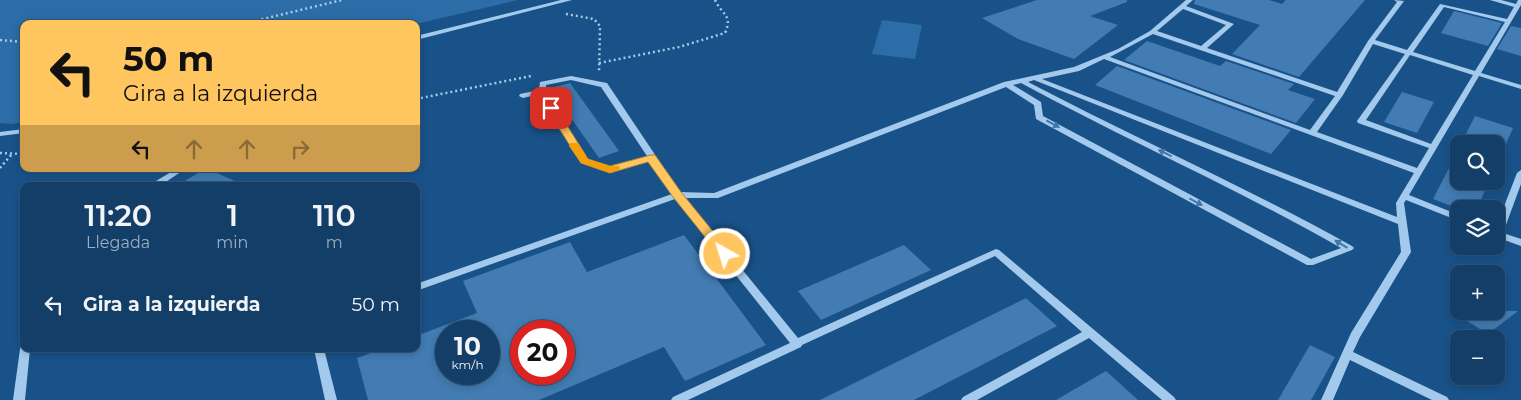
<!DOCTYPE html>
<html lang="es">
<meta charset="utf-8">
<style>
:root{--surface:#133e67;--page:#204970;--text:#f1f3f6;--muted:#9daec0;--line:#32577b}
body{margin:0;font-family:Montserrat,sans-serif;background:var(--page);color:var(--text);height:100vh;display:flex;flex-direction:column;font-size:19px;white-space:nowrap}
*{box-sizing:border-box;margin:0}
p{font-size:16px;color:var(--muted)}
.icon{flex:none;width:28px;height:28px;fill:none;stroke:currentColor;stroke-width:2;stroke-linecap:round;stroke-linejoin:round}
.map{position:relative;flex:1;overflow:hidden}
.details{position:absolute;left:20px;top:182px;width:400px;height:170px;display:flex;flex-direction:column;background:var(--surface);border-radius:10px;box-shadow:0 2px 8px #0003,0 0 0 1px var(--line)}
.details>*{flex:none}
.banner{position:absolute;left:20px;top:20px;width:400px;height:152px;border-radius:10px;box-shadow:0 2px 8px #0003,0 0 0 1px var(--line);background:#ffc55f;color:#111;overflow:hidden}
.tools{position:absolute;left:1450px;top:135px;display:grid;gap:10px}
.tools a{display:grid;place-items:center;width:55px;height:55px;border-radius:10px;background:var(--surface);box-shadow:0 2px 8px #0003,0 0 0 1px var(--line);font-size:25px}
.speed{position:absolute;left:435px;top:320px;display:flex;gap:10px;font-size:25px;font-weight:700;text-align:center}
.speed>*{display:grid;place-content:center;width:65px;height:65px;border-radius:50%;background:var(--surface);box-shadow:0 2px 8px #0003,0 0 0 1px var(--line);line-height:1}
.speed small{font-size:12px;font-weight:400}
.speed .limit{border:8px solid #d22;background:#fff;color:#111}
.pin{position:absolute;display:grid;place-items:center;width:42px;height:42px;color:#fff;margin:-21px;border-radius:10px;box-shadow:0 2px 8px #0006}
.me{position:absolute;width:55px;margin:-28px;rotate:321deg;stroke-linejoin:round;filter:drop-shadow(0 0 4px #0008)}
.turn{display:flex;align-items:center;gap:18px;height:105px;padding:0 20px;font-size:22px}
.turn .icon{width:65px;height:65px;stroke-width:2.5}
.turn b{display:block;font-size:35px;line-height:42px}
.lanes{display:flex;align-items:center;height:48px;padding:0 20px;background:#0003;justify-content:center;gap:25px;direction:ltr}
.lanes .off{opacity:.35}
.eta{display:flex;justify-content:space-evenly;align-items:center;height:85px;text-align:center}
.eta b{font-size:30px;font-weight:600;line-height:35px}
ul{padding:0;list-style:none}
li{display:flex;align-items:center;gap:15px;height:75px;padding:0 20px}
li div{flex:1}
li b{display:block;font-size:19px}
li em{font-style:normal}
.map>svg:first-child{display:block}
.green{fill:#2c6ca7}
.building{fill:#427cb2;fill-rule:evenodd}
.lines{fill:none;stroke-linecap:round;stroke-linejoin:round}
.path{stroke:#a3caed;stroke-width:2.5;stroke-dasharray:2 3;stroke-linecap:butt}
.minor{fill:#a3caed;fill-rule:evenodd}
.oneway{fill:#4276a7}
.route{fill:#ffc55f;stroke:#a6803e}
.slow{fill:#f59e0b}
</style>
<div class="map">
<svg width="1521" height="400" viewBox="0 0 1521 400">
<rect width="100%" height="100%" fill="#195289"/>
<g class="green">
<polygon points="0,0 518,0 416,24 24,24 24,121 14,124 0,123"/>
<polygon points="882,20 922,25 915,59 872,54"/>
</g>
<g class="building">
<polygon points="1037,0 1127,0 1127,2 1090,16 1118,25 1074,59 1018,39 982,18"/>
<polygon points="1195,0 1269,0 1282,4 1286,0 1365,0 1299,77 1232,54 1260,25 1194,4"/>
<polygon points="1454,11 1502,23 1488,46 1441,33"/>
<polygon points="1511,26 1521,28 1521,56 1497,49"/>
<polygon points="1147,41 1220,66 1226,61 1294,84 1288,90 1315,99 1296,123 1124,60"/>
<polygon points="1117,66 1291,130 1271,154 1095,85"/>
<polygon points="570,83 619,151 599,158 550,88"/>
<polygon points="1402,92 1434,102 1417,133 1384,122"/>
<polygon points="1475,116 1513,128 1506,144 1461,144"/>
<polygon points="1459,149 1459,181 1489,181 1477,209 1459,209 1433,199"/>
<polygon points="205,169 208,169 246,186 176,186"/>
<path d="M 684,235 L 766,345 L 685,381 L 664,347 L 539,400 L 368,400 L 357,358 L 382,349 L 416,349 L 416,336 L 477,313 L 463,281 L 570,242 L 587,272 ZM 446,331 L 489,331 L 489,374 L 446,374 ZM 521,331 L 564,331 L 564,374 L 521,374 Z"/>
<polygon points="904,245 931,270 821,320 798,291"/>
<polygon points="1026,298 1057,326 914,400 820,400"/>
<polygon points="1451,311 1518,311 1488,334"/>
<polygon points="1310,345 1335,357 1311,400 1278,400"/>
<polygon points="1106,371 1138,400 1056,400"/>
</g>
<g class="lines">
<g class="path">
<polyline points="566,14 594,19 600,26 599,72"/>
<polyline points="242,24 342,0"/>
<polyline points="0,40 24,42"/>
<path d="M 599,63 L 679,47 L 725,33 C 733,15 722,15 715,0"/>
<polyline points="416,99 531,76"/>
<polyline points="0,153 24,154"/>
<polyline points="0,168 12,154"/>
</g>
<g class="minor">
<polygon points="561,0 572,0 416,40 416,36"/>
<path d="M 1186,0 L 1193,0 L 1186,6 L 1234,24 L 1207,48 L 1337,92 L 1368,41 L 1397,2 L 1394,0 L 1404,1 L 1375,40 L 1407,50 L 1440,4 L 1507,19 L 1514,7 L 1490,0 L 1501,0 L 1516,4 L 1518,0 L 1521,0 L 1521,5 L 1481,73 L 1521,85 L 1521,89 L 1479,76 L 1409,195 L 1459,215 L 1459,221 L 1406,200 L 1404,203 L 1411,252 L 1360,337 L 1353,352 L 1447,397 L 1449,400 L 1432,400 L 1350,360 L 1333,400 L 1321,400 L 1351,333 L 1401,252 L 1398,224 L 1034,80 L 1028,82 C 1135,138 1246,187 1352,246 L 1354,248 L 1352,250 L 1313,265 L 1307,265 L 1036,119 L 1034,105 L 1006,87 L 718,198 L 684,198 L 798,338 L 996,249 L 999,250 L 1174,397 L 1176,400 L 1162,400 L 1089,338 L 977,400 L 961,400 L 963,397 L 1082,332 L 995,256 L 802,345 L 801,347 L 688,400 L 671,400 L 673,397 L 790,343 L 675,199 L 416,291 L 416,284 L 672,194 L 650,161 L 610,173 L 581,163 L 540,94 L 523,98 L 519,96 L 520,94 L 539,90 L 540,82 L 571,76 L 607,83 L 680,192 L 714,193 L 1004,82 L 1074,67 L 1118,49 L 1150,31 ZM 1444,7 L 1505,22 L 1475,71 L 1413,52 ZM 1183,9 L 1226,25 L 1201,46 L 1157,31 ZM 1153,34 L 1335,96 L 1310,130 L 1110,57 ZM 1373,44 L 1405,54 L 1357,121 L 1358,123 L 1429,148 L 1417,168 L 1317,132 L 1343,95 ZM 1410,55 L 1473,75 L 1431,144 L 1366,120 ZM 1104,59 L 1414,173 L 1396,203 L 1397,217 L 1042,79 L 1079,71 ZM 571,80 L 601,87 L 647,156 L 610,167 L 587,159 L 546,91 L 546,85 ZM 1021,83 C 1126,140 1236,188 1341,248 L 1311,259 L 1043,116 L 1041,102 L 1013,85 Z"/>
<polygon points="24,129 24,133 0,136 0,132"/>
<polygon points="176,169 185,169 160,186 150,186 151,184"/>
<polygon points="1521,170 1521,184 1503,233 1521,239 1521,246 1496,237 1496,227 1517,173"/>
<polygon points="24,345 24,349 30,349 25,400 13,400 20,349 21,346"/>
<polygon points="314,349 324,349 337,400 325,400"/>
</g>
</g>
<defs><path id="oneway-solid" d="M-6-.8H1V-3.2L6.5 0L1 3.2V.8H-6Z" transform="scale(1.25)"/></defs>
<g class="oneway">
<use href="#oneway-solid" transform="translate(1053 124) rotate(28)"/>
<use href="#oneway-solid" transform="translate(1165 153) rotate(-154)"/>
<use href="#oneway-solid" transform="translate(1196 202) rotate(28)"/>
<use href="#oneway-solid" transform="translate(1341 244) rotate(-149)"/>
</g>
<polygon class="route" points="551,105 555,106 588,159 610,166 651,155 655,155 681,192 729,251 731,254 729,257 721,257 673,197 648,162 610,173 581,163 546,108"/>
<polygon class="slow" points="570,143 578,143 588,159 610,166 619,166 620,169 610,173 581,163 569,146"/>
</svg>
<div class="tools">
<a><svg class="icon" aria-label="search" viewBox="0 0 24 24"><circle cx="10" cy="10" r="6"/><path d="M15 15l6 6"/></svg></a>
<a><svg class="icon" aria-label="layers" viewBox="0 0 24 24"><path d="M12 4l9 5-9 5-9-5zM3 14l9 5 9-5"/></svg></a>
<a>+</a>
<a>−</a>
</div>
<div class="speed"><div>10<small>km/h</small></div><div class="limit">20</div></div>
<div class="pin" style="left:551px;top:108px;background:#d93025"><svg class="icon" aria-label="arrive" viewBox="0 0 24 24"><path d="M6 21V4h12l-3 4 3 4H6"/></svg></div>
<svg class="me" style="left:725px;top:254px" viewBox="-20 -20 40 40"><circle r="17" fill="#ffc55f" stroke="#fff" stroke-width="3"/><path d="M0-11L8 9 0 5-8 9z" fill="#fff"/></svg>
<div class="banner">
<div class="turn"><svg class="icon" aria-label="left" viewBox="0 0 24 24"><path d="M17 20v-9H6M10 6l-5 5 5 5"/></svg><div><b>50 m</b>Gira a la izquierda</div></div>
<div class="lanes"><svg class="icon" aria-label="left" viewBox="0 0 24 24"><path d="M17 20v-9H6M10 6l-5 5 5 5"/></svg><svg class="icon off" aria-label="ahead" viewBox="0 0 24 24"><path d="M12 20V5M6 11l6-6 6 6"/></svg><svg class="icon off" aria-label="ahead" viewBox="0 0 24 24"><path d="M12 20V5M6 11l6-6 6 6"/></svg><svg class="icon off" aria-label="right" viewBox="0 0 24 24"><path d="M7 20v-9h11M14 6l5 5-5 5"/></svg></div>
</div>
<section class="details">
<div class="eta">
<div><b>11:20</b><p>Llegada</p></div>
<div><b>1</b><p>min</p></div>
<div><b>110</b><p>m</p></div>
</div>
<ul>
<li><svg class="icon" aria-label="left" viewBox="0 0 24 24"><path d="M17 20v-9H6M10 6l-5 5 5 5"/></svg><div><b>Gira a la izquierda</b></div><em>50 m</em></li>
</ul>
</section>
</div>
